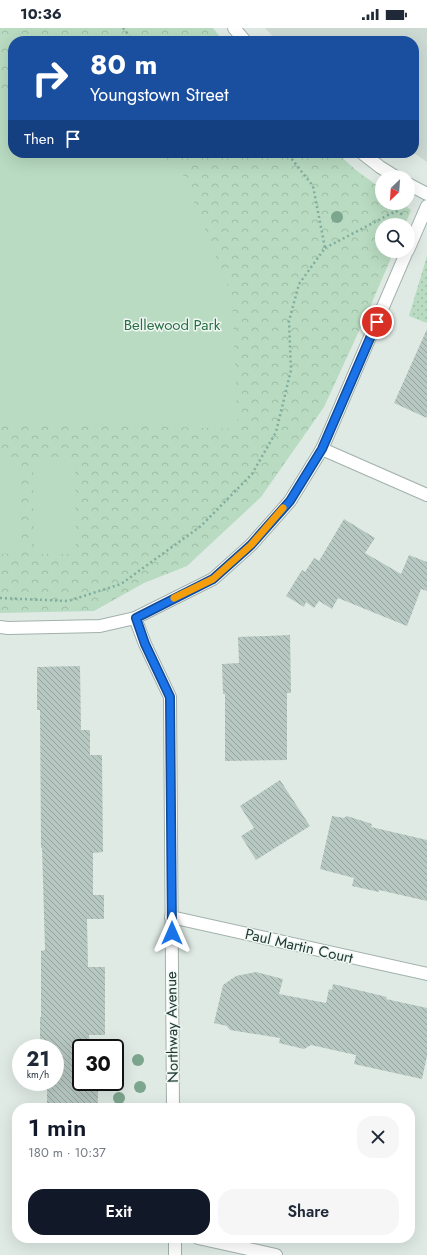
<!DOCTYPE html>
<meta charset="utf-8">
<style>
:root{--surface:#fff;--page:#f6f6f7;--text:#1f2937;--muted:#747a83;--accent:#111827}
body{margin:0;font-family:Jost,sans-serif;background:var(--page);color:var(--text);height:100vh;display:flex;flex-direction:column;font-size:15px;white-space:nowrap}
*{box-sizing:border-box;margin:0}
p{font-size:13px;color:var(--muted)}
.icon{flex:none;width:22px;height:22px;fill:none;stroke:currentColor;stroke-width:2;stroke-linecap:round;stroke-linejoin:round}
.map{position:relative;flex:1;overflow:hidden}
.sheet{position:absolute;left:12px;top:1075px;width:403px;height:140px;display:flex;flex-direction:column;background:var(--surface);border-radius:16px;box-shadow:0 4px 16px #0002}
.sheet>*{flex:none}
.hud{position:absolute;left:8px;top:8px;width:411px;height:122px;border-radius:16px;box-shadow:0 4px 16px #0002;background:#1a4fa0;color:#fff;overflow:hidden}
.needle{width:26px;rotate:205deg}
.controls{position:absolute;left:375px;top:142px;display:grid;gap:8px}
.controls a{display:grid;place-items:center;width:40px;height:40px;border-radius:50%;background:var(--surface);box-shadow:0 4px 16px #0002;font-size:20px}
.speed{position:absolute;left:12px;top:1011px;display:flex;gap:8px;font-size:20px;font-weight:700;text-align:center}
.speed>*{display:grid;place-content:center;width:52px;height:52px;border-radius:50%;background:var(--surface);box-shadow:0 4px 16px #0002;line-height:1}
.speed small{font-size:10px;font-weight:400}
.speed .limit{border:2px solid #111;border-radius:6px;background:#fff;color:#111}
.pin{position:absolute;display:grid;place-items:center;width:34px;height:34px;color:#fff;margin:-17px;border:2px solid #fff;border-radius:50%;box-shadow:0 1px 4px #0007}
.me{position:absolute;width:44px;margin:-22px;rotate:0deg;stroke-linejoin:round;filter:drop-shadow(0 0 3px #0008)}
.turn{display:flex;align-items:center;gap:14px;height:84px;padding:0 16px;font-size:18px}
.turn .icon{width:52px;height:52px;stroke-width:2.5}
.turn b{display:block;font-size:28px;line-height:34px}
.then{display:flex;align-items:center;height:38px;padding:0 16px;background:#0003;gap:8px;font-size:15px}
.round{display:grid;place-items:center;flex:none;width:42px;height:42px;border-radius:16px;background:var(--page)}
.headline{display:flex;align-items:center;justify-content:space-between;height:68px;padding:0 16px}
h1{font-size:24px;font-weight:600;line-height:30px;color:var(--accent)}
.action{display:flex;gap:8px;margin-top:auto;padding:8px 16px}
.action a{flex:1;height:46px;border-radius:16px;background:var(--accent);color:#fff;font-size:16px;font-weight:600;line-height:46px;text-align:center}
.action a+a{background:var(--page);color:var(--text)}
.status{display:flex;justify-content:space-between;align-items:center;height:28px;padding:0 20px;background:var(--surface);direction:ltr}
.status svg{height:11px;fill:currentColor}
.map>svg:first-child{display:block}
.built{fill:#cddad4}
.grass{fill:url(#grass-dots)}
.park{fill:url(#park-crowns)}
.garden{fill:#b8dbc1}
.building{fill:url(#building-back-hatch)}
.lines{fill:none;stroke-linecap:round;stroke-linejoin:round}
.minor-casing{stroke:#a2b1ac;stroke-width:14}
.path{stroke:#80ad9f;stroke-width:2.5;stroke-dasharray:2 3;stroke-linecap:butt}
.minor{stroke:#fff;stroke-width:12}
.tree{fill:#7da68e}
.route-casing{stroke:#114b97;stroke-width:10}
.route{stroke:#1a73e8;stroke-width:7}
.slow{stroke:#f59e0b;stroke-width:7}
.labels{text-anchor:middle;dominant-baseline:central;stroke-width:3;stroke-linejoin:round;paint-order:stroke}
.park-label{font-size:15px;fill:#2c6f46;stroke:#eff7f3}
.street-label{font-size:15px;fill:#203933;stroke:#eff7f3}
</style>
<div class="status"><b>10:36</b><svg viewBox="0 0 49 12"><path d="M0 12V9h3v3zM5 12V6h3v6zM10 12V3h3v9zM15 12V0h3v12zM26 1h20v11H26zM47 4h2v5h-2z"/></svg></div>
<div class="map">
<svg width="427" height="1227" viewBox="0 0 427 1227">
<defs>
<pattern id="grass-dots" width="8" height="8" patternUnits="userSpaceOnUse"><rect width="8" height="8" fill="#b8dbc1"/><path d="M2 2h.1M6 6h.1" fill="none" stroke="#9ebda6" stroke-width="1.8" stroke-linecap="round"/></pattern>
<pattern id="park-crowns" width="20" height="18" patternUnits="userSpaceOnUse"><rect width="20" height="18" fill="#b8dbc1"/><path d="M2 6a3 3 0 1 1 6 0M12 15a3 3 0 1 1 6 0" fill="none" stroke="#9ebda6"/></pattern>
<pattern id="building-back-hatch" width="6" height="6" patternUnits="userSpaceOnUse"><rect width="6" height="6" fill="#b7c7c1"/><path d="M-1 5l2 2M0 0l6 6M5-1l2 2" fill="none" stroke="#94a39d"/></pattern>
</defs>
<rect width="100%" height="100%" fill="#dfeae5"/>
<polygon class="built" points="265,0 427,0 427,134 414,125 414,13 277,13"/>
<polygon class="grass" points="427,228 427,295 409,288"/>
<polygon class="park" points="0,0 213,0 223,13 13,13 13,125 337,125 357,143 382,161 382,175 402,175 411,182 405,197 382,197 382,223 394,223 370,279 324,379 261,469 187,538 144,555 94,583 0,585"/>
<g class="garden">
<polygon points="0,67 13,68 13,125 155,125 180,139 232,268 238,401 0,393"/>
<polygon points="0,434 19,434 21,525 0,526"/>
<polygon points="33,434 75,434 76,526 34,526"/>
</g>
<g class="building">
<polygon points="427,301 427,390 394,375"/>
<polygon points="344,491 375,510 365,525 401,546 409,527 427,534 427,563 421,561 407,598 338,570 332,581 319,573 314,580 306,574 304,579 286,568 302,542 305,544 314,530 319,533"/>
<polygon points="290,607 291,665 287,665 287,732 225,733 225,666 223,666 222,636 239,635 238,609"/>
<polygon points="80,638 81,702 90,702 90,727 102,727 103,824 93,825 93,867 104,867 104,891 87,891 88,939 105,939 105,1007 89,1007 90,1020 81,1020 81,1054 98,1054 98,1080 47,1080 47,1054 55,1054 55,1020 40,1020 40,989 41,989 41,923 45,922 42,820 41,820 40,682 37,682 37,639"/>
<polygon points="280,752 310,798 256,832 241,808 254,800 240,778"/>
<polygon points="332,788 344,790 347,788 372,796 371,799 427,812 427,873 379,862 379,864 352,858 354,850 320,841"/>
<polygon points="256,944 283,951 279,966 326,975 329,961 332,962 333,956 387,969 386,971 427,980 427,1028 422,1051 354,1036 356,1027 311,1017 304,1021 279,1015 280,1010 230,1002 227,998 214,995 223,957 236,948"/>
</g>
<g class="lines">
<g class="minor-casing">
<g id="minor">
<polyline points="234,0 245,13"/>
<polyline points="362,125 380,139 396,149"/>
<polyline points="408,156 427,166"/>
<polyline points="408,222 427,178"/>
<polyline points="322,421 427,467"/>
<polyline points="135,590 145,616 170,669 173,1080"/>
<polyline points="0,599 8,600 100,598 135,590 213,551 251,517 290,473 322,421 407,223"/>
<polyline points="171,889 427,946"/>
<polyline points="175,1210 175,1227"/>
<polyline points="198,1210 276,1227"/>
</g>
</g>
<g class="path">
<polyline points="123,0 133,13"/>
<polyline points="325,220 396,183 403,187"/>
<polyline points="0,570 68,573 121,556 201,498 252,446 276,404 291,342 289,293 299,256 325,220 313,158 287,125"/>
</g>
<use href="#minor" class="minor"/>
</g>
<g class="tree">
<circle cx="337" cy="189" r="6"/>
<circle cx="138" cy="1032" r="6"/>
<circle cx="140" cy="1059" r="6"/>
<circle cx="119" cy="1070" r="6"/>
</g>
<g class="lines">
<g class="route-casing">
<polyline id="route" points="172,905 170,669 145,616 136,590 213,551 251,517 290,473 322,421 377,294"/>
</g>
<use href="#route" class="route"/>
<polyline class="slow" points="174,570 213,551 251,517 283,480"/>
</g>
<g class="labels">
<g class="park-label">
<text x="172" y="297">Bellewood Park</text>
</g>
<g class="street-label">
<text transform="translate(299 918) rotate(13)">Paul Martin Court</text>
<text transform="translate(172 999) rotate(-91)">Northway Avenue</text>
</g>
</g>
</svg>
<div class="controls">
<a><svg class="needle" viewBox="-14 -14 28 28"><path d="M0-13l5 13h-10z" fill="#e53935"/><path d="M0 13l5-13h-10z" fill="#747a83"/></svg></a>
<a><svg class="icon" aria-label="search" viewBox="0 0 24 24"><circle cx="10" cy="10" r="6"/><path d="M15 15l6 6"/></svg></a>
</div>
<div class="speed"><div>21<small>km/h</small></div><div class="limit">30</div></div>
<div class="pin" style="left:377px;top:294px;background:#d93025"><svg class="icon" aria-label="arrive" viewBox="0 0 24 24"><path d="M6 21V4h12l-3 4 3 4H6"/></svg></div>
<svg class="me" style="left:172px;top:905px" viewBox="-20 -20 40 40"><path d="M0-17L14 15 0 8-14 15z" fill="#1a73e8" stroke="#fff" stroke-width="4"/></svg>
<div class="hud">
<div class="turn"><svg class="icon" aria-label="right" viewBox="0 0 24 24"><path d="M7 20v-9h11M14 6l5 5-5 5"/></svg><div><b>80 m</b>Youngstown Street</div></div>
<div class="then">Then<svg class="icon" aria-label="arrive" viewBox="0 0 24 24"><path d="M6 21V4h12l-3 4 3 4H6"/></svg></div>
</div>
<section class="sheet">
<div class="headline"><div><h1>1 min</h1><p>180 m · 10:37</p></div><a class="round"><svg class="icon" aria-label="close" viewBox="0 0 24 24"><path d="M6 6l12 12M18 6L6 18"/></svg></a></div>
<div class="action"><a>Exit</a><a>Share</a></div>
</section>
</div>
